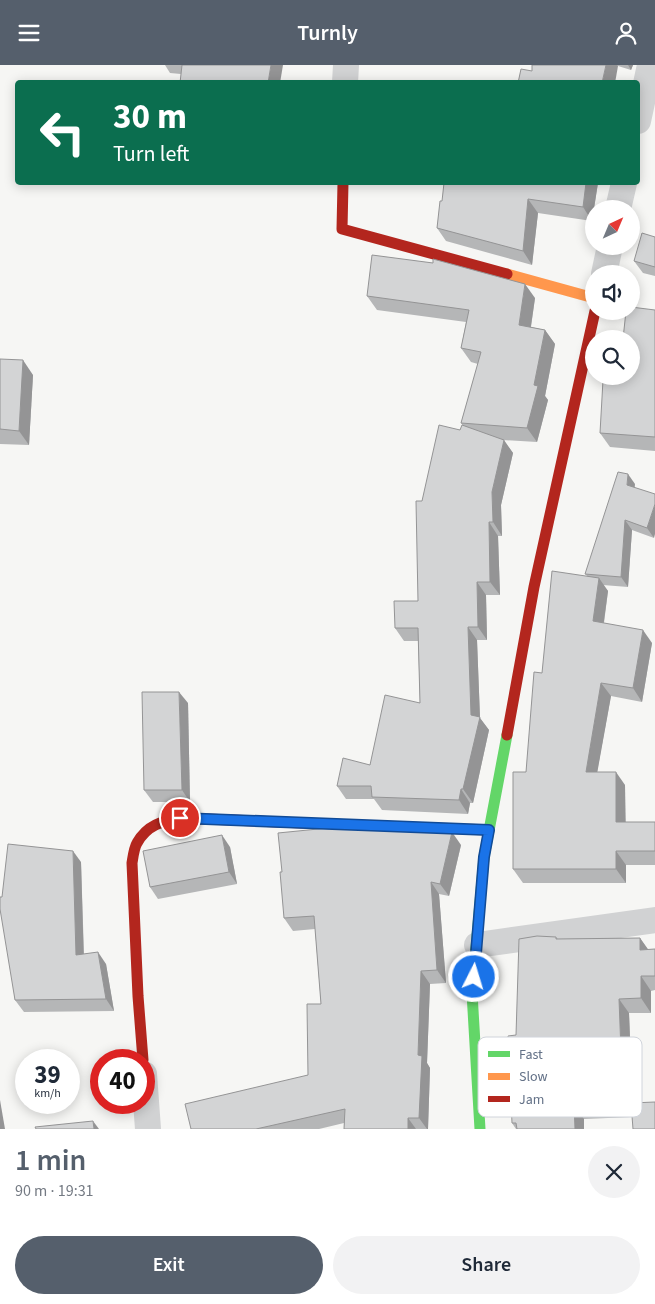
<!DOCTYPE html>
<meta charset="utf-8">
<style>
:root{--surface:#fff;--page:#f2f2f3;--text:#1f2937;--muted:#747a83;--accent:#555f6c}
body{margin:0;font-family:"Source Sans 3",sans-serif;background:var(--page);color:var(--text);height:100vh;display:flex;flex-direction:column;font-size:19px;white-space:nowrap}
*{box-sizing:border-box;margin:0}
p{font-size:16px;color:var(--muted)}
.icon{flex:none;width:28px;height:28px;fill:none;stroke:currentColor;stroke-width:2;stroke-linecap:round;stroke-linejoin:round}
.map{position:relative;height:1064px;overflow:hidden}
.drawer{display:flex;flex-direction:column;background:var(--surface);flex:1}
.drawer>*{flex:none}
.guide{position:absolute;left:15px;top:15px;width:625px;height:105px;border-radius:5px;box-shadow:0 2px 12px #0003;background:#0b6e4f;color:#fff;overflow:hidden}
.needle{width:32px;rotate:44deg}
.controls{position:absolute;left:585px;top:135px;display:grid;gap:10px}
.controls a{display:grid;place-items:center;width:55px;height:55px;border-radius:50%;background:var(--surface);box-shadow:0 2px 12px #0003;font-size:25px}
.speed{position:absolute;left:15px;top:984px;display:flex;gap:10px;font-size:25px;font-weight:700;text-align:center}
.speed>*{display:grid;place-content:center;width:65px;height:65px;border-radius:50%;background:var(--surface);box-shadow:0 2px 12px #0003;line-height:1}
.speed small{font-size:12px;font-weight:400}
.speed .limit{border:8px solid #d22;background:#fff;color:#111}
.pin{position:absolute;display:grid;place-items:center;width:42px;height:42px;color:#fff;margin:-21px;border:2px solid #fff;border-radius:50%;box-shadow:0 1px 5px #0007}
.me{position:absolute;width:55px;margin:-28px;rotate:5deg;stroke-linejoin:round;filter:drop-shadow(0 0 4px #0008)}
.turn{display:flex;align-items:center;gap:18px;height:105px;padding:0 15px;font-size:22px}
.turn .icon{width:65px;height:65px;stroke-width:2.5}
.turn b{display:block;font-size:35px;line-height:42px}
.round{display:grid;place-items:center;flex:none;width:52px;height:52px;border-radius:26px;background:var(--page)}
.summary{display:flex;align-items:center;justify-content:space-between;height:85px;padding:0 15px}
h1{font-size:30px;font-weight:600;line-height:38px;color:var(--accent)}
.primary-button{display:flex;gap:10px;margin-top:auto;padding:10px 15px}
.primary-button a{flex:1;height:58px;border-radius:30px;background:var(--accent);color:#fff;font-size:20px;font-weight:600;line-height:58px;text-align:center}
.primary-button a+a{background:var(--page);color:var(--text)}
header{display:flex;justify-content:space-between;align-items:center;height:65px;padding:0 15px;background:var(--accent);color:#fff;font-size:22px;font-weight:600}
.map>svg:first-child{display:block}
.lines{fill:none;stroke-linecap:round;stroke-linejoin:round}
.street{stroke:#d1d2d3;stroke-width:26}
.fast{stroke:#63d668;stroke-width:11}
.slow{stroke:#ff974d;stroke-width:11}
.jam{stroke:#b3261e;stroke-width:11}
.wall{fill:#b5b6b7}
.shaded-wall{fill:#949495}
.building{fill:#d3d4d5;stroke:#949495}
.route-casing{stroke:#114b97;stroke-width:12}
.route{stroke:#1a73e8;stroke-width:9}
.key{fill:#fff;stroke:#d0d4db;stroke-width:1}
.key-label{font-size:14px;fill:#637187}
</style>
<header><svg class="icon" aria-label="menu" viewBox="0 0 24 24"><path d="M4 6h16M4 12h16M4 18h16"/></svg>Turnly<svg class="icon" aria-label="person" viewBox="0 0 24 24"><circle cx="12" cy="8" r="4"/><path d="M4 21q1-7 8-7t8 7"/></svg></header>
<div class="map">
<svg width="655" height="1064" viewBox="0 0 655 1064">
<rect width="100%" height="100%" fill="#f6f6f4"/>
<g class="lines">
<g class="street">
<polyline points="345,18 346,0"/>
<polyline points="638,56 650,0"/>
<polyline points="618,144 624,118"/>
<polyline points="604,209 610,181"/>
<polyline points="477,880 655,855"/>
<polyline points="144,1009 148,1064"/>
</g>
<polyline class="fast" points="480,1064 472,928 484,792 507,670"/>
<g class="slow">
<polyline points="507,209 594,233"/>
<polyline points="328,759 489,765"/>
</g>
<g class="jam">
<polyline points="343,118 342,164 507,209"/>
<polyline points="507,670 534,522 595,246"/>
<path d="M 143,995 L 138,931 L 132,798 C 133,792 134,783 137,778 C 147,760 162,756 181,753 L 328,759"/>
</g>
</g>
<g class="wall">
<polygon points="165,0 283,0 181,9 170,8"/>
<polygon points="532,0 633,0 631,5 618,1 532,6"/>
<polygon points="598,118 592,156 538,148 532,200 446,176 437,163 442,136"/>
<polygon points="655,172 655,211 643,208 634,196"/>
<polygon points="367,231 535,233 531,262 545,265 555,279 545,331 548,335 537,377 503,375 513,388 501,440 502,471 498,471 500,530 486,530 487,575 477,575 480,653 489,665 473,738 470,738 468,749 382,745 374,734 346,734 337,721 370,700 420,638 418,576 404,576 395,563 418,536 422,436 460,365 463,361 461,358 478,299 471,297 461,283 466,257 377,245"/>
<polygon points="655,245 655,386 610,382 600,368 617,315"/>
<polygon points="0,294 33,310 29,380 0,379"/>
<polygon points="635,419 634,422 654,473 632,465 628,522 603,520 608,526 604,558 652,578 642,637 611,631 597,707 625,720 625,757 655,757 655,800 626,800 626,818 523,818 513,804 526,707 542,608 587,511 585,509"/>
<polygon points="188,638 190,737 153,737 144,725"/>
<polygon points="461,780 449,831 439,829 446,918 430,919 427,998 430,1003 428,1064 344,1064 344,1058 319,1064 191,1064 308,1010 321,939 315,864 293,866 284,853"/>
<polygon points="230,782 237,819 158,834 150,822"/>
<polygon points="81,797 84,889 106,899 114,946 24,947 15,935 2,832"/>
<polygon points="556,872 558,874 640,873 648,885 655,884 655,925 651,926 651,948 629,948 633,1038 632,1052 584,1054 584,1064 516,1064 512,1058 516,970"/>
</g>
<g class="shaded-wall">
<polygon points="271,0 283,0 280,18 268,18"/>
<polygon points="606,0 617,0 618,1 615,18 602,18"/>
<polygon points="628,0 633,0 631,5"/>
<polygon points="586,118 598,118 592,156 583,142"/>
<polygon points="528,134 538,148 532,200 523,186"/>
<polygon points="525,219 535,233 529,274 519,260"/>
<polygon points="545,265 555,279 545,331 548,335 537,377 527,363 534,320"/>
<polygon points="23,295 33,310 29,380 19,366"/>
<polygon points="504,375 513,388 501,440 502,471 493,457 492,427"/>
<polygon points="628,409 635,419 634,429 627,420"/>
<polygon points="655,439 655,469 654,473 647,463"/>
<polygon points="625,455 632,465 628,522 621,512"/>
<polygon points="489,457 498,471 500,530 490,517"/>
<polygon points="599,513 608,526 602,570 593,556"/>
<polygon points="477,517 486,530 487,575 478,562"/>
<polygon points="468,562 477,575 480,653 489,665 473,738 463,724 471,650"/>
<polygon points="643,565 652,578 642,637 633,623"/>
<polygon points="601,618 611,631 595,720 586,707"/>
<polygon points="179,627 188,638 190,737 182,725"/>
<polygon points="616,707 625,720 626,771 616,757"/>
<polygon points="461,724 470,738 468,749 459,735"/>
<polygon points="452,767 461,780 449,831 440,819"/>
<polygon points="222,770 230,782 237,819 229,807"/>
<polygon points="73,786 81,797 84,902 76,890"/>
<polygon points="616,786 626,800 626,818 616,804"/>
<polygon points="431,817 439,829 446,918 437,905"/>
<polygon points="640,873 650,887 640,885"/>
<polygon points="98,887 106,899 114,946 106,934"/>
<polygon points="421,906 430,919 427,998 430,1003 428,1064 427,1064 419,1053 418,990"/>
<polygon points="641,911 651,926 651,948 641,933"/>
<polygon points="619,934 629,948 633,1052 623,1038"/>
<polygon points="0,1035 5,1064 0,1064"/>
<polygon points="574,1040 584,1054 584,1064 575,1064"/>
<polygon points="408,1053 416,1064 408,1064"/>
<polygon points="93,1056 99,1064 94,1064"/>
</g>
<g class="building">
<polygon points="182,0 271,0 268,18 180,18"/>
<polygon points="532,0 606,0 602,18 518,18 521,4 532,6"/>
<polygon points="444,118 586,118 583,142 528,134 523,186 437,163 440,136 442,136"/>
<polygon points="642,168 655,172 655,202 634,196"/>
<polygon points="372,190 433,198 433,194 525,219 519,260 545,265 534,320 538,321 527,363 461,358 481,287 461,283 469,245 367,231"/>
<polygon points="631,242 655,245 655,372 600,368 603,315 617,315 617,311 631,311 631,274 623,274 626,246 631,246"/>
<polygon points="0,294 23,295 19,366 0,364"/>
<polygon points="439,360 460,365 462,360 504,375 492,427 493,457 489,457 490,517 477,517 478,562 468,562 471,650 480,652 463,724 461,724 459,735 372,732 371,721 337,721 343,693 370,700 385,630 420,638 418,563 395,563 394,536 418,536 416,436 422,436"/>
<polygon points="618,407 628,409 627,420 655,429 655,439 647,463 625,455 621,512 585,509"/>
<polygon points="552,506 599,513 593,556 643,565 633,623 601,618 586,707 616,707 616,757 655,757 655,786 616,786 616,804 513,804 513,707 526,707 534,607 542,608"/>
<polygon points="142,627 179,627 182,725 144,725"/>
<polygon points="328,762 452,767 440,819 431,817 437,905 421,906 418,990 422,991 419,1053 408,1053 408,1064 344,1064 345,1044 256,1064 191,1064 185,1039 308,1010 307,939 321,939 314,851 284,853 280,807 282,807 278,768 328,763"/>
<polygon points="222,770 229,807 150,822 143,786"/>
<polygon points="8,779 73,786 76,890 98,887 106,934 15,935 0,844 0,832 2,832"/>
<polygon points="537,871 556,872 556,874 640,873 640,885 655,884 655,911 641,911 641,933 619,934 623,1038 574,1040 575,1064 517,1064 516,1058 512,1058 508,971 516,970 519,874"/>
<polygon points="655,1037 655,1064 633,1064 631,1038"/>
<polygon points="93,1056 94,1064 36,1064 35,1062"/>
</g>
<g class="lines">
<g class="route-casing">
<polyline id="route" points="180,753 489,765 484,792 474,912"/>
</g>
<use href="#route" class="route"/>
</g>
<rect x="478" y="972" width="164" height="80" rx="8" class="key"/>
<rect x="488" y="986" width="22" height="6" fill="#63d668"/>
<rect x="488" y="1008" width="22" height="7" fill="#ff974d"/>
<rect x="488" y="1031" width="22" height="6" fill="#b3261e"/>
<g class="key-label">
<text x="519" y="994">Fast</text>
<text x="519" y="1016">Slow</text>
<text x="519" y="1039">Jam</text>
</g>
</svg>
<div class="controls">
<a><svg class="needle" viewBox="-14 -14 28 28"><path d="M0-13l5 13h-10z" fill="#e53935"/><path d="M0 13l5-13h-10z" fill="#747a83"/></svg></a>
<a><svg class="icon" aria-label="sound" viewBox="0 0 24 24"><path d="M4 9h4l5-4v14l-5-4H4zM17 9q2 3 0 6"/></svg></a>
<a><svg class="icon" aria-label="search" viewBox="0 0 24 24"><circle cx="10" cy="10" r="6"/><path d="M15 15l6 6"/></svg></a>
</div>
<div class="speed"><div>39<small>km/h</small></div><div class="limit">40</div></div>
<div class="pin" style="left:180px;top:753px;background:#d93025"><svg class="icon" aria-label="arrive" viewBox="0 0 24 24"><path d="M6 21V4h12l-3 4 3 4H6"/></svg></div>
<svg class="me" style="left:474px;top:912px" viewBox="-20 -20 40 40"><circle r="17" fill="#1a73e8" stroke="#fff" stroke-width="3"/><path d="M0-11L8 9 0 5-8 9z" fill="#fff"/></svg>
<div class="guide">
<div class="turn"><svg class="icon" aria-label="left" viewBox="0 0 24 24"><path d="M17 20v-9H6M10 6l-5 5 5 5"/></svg><div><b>30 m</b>Turn left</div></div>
</div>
</div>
<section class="drawer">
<div class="summary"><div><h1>1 min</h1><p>90 m · 19:31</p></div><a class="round"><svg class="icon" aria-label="close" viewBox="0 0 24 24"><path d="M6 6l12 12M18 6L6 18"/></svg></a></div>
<div class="primary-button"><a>Exit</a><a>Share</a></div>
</section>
